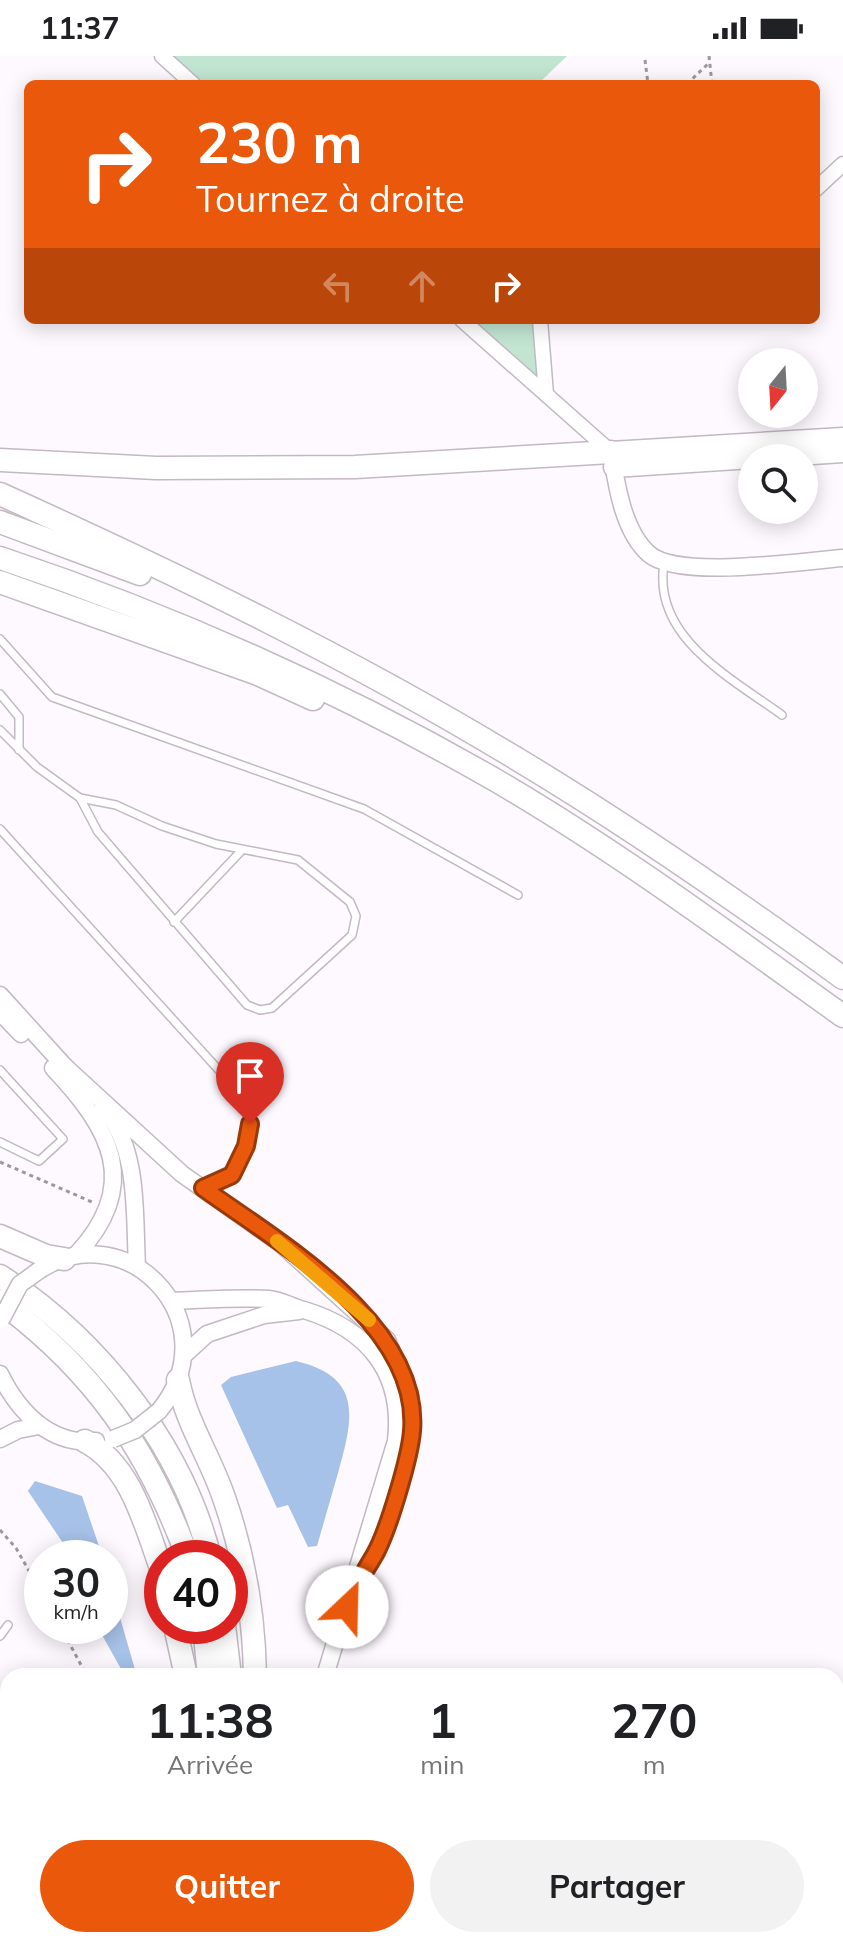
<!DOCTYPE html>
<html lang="fr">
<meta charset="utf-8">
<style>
:root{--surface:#fff;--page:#f2f2f2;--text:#202124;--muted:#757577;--accent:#ea580c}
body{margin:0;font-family:Mulish,sans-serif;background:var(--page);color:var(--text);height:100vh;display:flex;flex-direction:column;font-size:30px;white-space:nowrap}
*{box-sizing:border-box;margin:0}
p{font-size:26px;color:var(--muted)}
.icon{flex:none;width:44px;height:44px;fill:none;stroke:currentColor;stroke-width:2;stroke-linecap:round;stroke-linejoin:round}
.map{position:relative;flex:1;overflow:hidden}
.side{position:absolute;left:0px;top:1612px;width:844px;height:280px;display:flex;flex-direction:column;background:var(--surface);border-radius:24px 24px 0 0;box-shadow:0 4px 20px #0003}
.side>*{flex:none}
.guide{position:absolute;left:24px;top:24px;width:796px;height:244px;border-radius:12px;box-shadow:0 4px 20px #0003;background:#ea580c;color:#fff;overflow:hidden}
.needle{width:52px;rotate:198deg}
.fabs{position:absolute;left:738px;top:292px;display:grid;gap:16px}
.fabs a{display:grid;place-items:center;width:80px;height:80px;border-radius:50%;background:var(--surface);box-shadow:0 4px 20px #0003;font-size:40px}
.speed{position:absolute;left:24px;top:1484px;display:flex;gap:16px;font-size:40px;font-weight:700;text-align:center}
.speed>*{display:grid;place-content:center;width:104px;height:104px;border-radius:50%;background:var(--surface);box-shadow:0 4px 20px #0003;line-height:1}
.speed small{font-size:20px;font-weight:400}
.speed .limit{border:12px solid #d22;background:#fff;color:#111}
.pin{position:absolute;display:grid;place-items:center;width:68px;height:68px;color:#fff;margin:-82px -34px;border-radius:50% 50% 50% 0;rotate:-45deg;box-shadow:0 0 8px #0007}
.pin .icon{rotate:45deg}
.me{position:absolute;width:88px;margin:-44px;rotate:24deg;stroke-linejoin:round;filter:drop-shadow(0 0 6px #0008)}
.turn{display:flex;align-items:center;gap:28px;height:168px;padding:0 40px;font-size:36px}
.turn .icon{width:104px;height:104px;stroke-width:2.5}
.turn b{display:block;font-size:56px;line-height:68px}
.lanes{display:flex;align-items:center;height:76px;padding:0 40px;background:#0003;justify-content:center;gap:40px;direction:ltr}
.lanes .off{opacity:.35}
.eta{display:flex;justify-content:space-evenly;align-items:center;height:136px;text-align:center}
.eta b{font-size:48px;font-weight:700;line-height:56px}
.button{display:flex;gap:16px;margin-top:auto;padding:16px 40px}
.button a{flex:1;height:92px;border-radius:48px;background:var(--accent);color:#fff;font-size:32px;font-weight:700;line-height:92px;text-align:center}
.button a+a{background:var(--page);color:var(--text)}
.status{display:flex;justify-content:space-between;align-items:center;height:56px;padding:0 40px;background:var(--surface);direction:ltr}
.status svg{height:22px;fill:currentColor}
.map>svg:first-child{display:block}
.green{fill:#c2e5d2}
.water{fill:#a7c2e8}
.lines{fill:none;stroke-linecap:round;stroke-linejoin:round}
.service-casing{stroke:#c2b9c3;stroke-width:10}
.minor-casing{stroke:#c2b9c3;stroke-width:17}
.tertiary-casing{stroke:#c2b9c3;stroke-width:19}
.secondary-casing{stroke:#c2b9c3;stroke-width:23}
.primary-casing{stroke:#c2b9c3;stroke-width:25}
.trunk-casing{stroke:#c2b9c3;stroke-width:25}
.path{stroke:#9d989e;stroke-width:3;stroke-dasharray:4 4;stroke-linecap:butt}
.service{stroke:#fff;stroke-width:7}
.minor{stroke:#fff;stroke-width:14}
.tertiary{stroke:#fff;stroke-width:16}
.secondary{stroke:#fff;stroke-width:20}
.primary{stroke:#fff;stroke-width:22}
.trunk{stroke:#fff;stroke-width:22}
.tertiary-bridge-casing{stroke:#c2b9c3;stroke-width:19;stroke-linecap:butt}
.tertiary-bridge{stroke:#fff;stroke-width:16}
.route-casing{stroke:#983908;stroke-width:20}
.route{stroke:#ea580c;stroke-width:14}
.slow{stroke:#f59e0b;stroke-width:14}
</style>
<div class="status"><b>11:37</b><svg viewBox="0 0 49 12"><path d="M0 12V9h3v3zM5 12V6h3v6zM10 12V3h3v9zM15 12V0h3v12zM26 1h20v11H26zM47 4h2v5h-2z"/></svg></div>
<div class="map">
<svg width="843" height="1892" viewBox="0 0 843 1892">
<rect width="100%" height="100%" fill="#fef8ff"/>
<g class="green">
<polygon points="162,0 567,0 538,28 193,28"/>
<polygon points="462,264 540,264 546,338"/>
</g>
<g class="water">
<path d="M 296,1305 C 364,1321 353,1363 338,1417 C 331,1441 324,1466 317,1490 L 308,1491 L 288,1449 L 277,1452 L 221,1329 L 231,1321 Z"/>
<polygon points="35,1425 82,1440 103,1502 62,1502 67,1493 28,1435"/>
<polygon points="110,1527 134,1610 136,1620 125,1620 97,1570 110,1570"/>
</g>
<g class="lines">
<g class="service-casing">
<g id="service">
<path d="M 664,508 C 652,581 731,622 782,659"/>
<polyline points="0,583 52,641 364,753 518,839"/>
<polyline points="0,638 19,661 19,694"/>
<polyline points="0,674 37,711 80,742 98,776 247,949 260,954 272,952 352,879 356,860 350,846 298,804 216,788 162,770 116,749 80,742"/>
<path d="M 0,773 L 246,1044 C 251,1080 246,1122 205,1132"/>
<polyline points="174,866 242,794"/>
<polyline points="0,1014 63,1083 39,1105 0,1086"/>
<polyline points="0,1580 8,1569"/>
<polyline points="836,1698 843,1696"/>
<polyline points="0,1712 8,1705"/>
</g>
</g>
<g class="minor-casing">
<g id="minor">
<polyline points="162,0 193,28"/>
<polyline points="816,133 843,108"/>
<polyline points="462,264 611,396"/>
<polyline points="540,264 546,338"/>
<polyline points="207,1892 211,1884"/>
</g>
</g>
<g class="tertiary-casing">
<g id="tertiary">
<path d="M 612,401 C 617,432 624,476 649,498 C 679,524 802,505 843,502"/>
<polyline points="0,939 68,1014"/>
<polyline points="0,956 21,978"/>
<polyline points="62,1008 182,1118 280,1187 387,1284 410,1339 412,1375 377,1496 355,1528"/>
<path d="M 53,1012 C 111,1073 142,1129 76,1199"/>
<path d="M 103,1051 C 140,1093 134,1159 137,1210"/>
<path d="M 30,1221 C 121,1149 234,1264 159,1355"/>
<path d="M 171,1245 C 203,1244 237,1241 269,1243 C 281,1244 292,1251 304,1254 C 367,1273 404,1316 396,1385 L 325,1620"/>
<polyline points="184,1299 207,1278 264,1259 299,1255"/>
<path d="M 0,1318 C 18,1355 50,1390 96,1385"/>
<polyline points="0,1383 18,1374 39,1370"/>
<polyline points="352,1884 358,1892"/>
</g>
</g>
<g class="secondary-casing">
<g id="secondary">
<polyline points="611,396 843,382"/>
<polyline points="756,402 843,396"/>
<polyline points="614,411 752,402"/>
</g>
</g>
<g class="primary-casing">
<g id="primary">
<polyline points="0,1180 46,1200 64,1203"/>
<path d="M 0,1220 C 97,1283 182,1388 210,1502"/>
<path d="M 0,1245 C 94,1315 148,1393 188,1502"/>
<path d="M 178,1324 C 186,1366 209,1399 223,1439 C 244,1498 254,1557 255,1620"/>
<path d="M 85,1385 C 131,1409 145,1468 162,1515"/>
<polyline points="175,1570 186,1620"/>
<polyline points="204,1570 209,1620"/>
<polyline points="224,1570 230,1620"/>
<polyline points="136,1892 139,1884"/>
<polyline points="173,1892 177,1884"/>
</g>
</g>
<g class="trunk-casing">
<g id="trunk">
<polyline points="0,404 156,412 355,411 611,396"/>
<path d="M 0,438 C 175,517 352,603 517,703 C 629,770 737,845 843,922"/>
<polyline points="0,466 140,518"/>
<path d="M 0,502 C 173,560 339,634 497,725 C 617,795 730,879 843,960"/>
<polyline points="0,526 258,618 313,643"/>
</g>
</g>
<g class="path">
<polyline points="709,0 712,28"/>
<polyline points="645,4 648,28"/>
<polyline points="687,28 710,6"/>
<polyline points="0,1106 92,1146"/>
<polyline points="0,1474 16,1492 42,1538"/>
<polyline points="60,1570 87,1620"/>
</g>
<use href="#service" class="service"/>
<use href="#minor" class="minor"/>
<use href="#tertiary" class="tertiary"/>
<use href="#secondary" class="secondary"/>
<use href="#primary" class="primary"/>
<use href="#trunk" class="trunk"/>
<g class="tertiary-bridge-casing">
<g id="tertiary-bridge">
<polyline points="1,1264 20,1228 30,1221"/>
<polyline points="113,1383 135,1374 159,1355"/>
</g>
</g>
<use href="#tertiary-bridge" class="tertiary-bridge"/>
</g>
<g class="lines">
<g class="route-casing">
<path id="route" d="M 250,1068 L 246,1090 L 232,1119 L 203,1132 C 278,1186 421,1268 412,1375 C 410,1401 388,1475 375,1498 C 365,1516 354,1530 347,1551"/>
</g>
<use href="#route" class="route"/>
<polyline class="slow" points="277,1185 369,1264"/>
</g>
</svg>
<div class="fabs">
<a><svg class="needle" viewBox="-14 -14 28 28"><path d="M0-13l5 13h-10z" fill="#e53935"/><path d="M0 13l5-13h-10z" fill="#757577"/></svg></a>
<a><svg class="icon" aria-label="search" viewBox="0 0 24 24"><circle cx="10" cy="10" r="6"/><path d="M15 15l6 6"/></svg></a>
</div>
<div class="speed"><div>30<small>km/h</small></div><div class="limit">40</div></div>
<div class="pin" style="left:250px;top:1068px;background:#d93025"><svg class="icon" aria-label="arrive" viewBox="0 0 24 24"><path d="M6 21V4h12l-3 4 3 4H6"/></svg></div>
<svg class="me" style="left:347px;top:1551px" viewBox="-20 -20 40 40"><circle r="19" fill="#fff"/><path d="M0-13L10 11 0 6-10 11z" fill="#ea580c"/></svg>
<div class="guide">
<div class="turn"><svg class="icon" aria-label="right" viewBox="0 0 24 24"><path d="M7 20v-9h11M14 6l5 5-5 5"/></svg><div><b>230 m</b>Tournez à droite</div></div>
<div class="lanes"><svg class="icon off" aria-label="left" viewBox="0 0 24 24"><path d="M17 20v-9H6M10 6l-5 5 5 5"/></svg><svg class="icon off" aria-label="ahead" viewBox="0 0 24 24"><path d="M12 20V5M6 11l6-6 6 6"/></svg><svg class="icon" aria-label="right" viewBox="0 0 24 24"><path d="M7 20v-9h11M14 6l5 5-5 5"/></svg></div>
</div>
<section class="side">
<div class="eta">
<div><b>11:38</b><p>Arrivée</p></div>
<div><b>1</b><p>min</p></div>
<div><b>270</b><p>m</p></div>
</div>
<div class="button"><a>Quitter</a><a>Partager</a></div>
</section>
</div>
